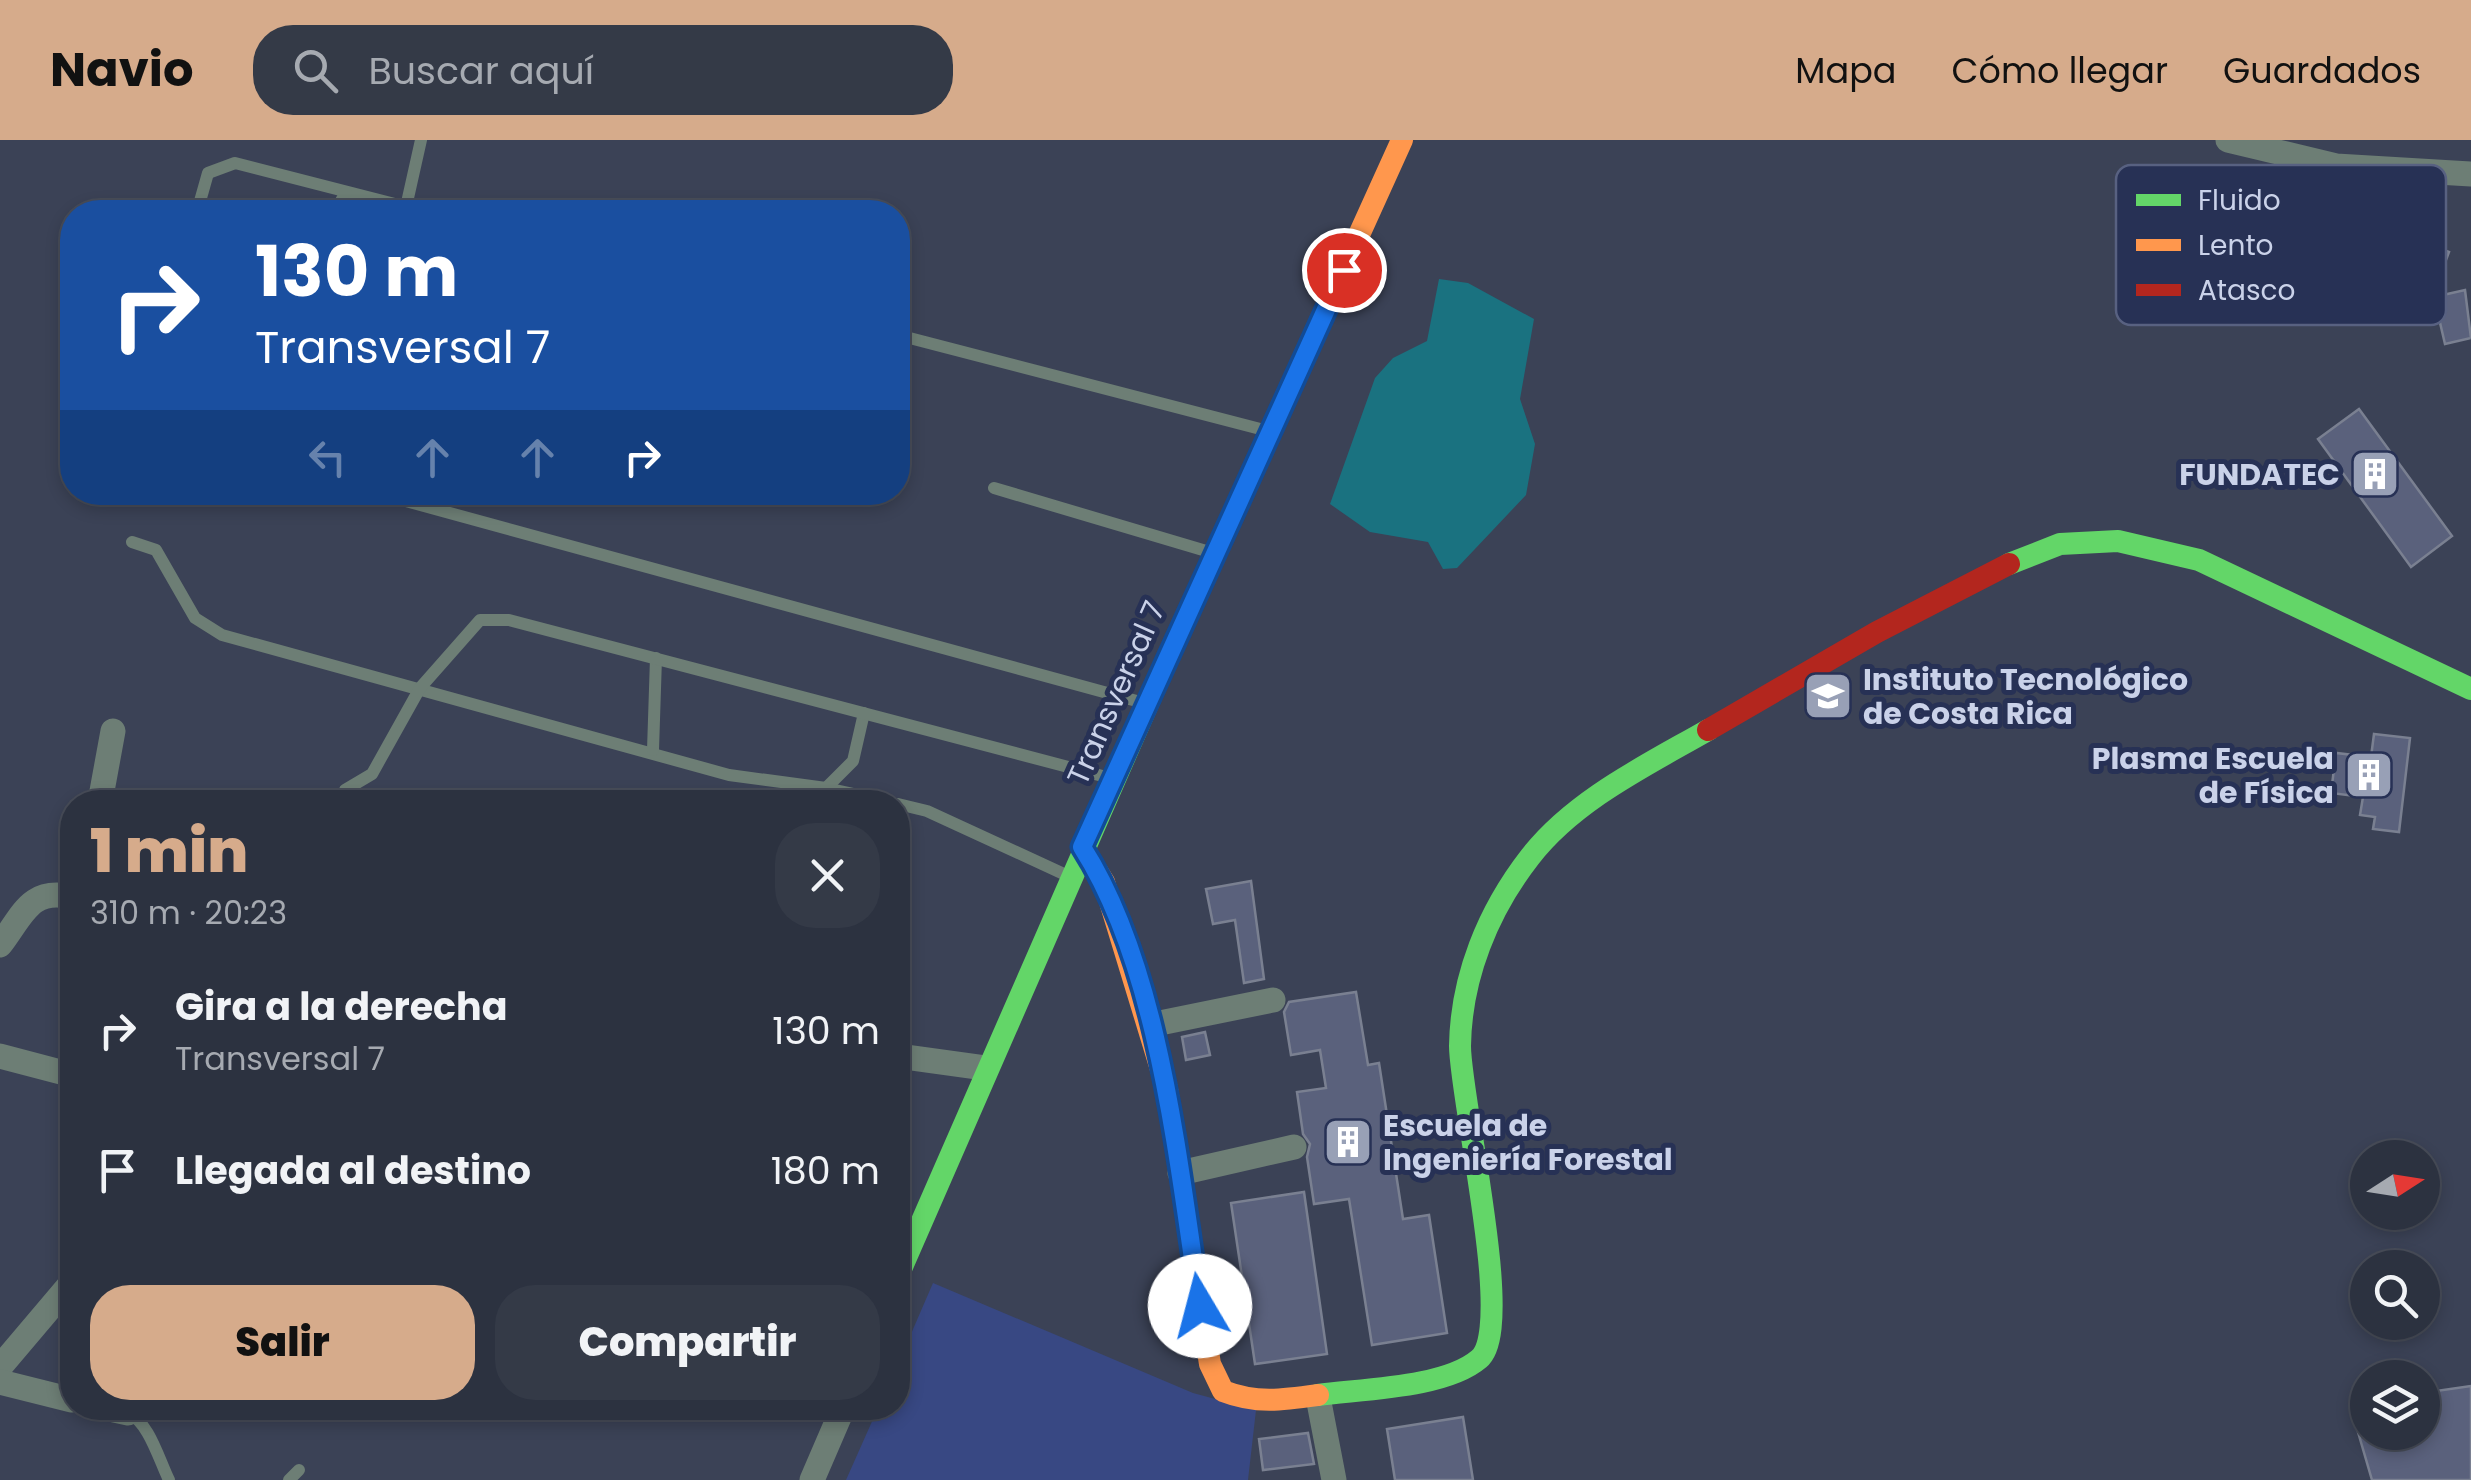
<!DOCTYPE html>
<html lang="es">
<meta charset="utf-8">
<style>
:root{--surface:#2c3240;--page:#343a47;--text:#f1f3f6;--muted:#a6aab1;--line:#484d59;--accent:#d6ab8b}
body{margin:0;font-family:Poppins,sans-serif;background:var(--page);color:var(--text);height:100vh;display:flex;flex-direction:column;font-size:38px;white-space:nowrap}
*{box-sizing:border-box;margin:0}
p{font-size:32px;color:var(--muted)}
.icon{flex:none;width:55px;height:55px;fill:none;stroke:currentColor;stroke-width:2;stroke-linecap:round;stroke-linejoin:round}
.map{position:relative;flex:1;overflow:hidden}
.side{position:absolute;left:60px;top:650px;width:850px;height:630px;display:flex;flex-direction:column;background:var(--surface);border-radius:40px;box-shadow:0 5px 15px #0003,0 0 0 2px var(--line)}
.side>*{flex:none}
.guide{position:absolute;left:60px;top:60px;width:850px;height:305px;border-radius:40px;box-shadow:0 5px 15px #0003,0 0 0 2px var(--line);background:#1a4fa0;color:#fff;overflow:hidden}
.needle{width:65px;rotate:78deg}
.fabs{position:absolute;left:2350px;top:1000px;display:grid;gap:20px}
.fabs a{display:grid;place-items:center;width:90px;height:90px;border-radius:50%;background:var(--surface);box-shadow:0 5px 15px #0003,0 0 0 2px var(--line);font-size:50px}
.pin{position:absolute;display:grid;place-items:center;width:85px;height:85px;color:#fff;margin:-42px;border:5px solid #fff;border-radius:50%;box-shadow:0 2px 10px #0007}
.me{position:absolute;width:110px;margin:-55px;rotate:352deg;stroke-linejoin:round;filter:drop-shadow(0 0 8px #0008)}
.turn{display:flex;align-items:center;gap:35px;height:210px;padding:0 30px;font-size:45px}
.turn .icon{width:130px;height:130px;stroke-width:2.5}
.turn b{display:block;font-size:70px;line-height:85px}
.lanes{display:flex;align-items:center;height:95px;padding:0 30px;background:#0003;justify-content:center;gap:50px;direction:ltr}
.lanes .off{opacity:.35}
.round{display:grid;place-items:center;flex:none;width:105px;height:105px;border-radius:40px;background:var(--page)}
.headline{display:flex;align-items:center;justify-content:space-between;height:170px;padding:0 30px}
h1{font-size:60px;font-weight:800;line-height:75px;color:var(--accent)}
.button{display:flex;gap:20px;margin-top:auto;padding:20px 30px}
.button a{flex:1;height:115px;border-radius:40px;background:var(--accent);color:#111;font-size:40px;font-weight:800;line-height:115px;text-align:center}
.button a+a{background:var(--page);color:var(--text)}
ul{padding:0;list-style:none}
li{display:flex;align-items:center;gap:30px;height:140px;padding:0 30px}
li div{flex:1}
li b{display:block;font-size:38px}
li em{font-style:normal}
header{display:flex;align-items:center;gap:60px;box-sizing:border-box;height:140px;padding:0 50px;background:var(--accent);color:#111}
header strong{font-size:48px}
nav{display:flex;gap:55px;margin-inline-start:auto;font-size:35px}
.search{width:700px;height:90px;background:var(--page);display:flex;align-items:center;gap:25px;box-sizing:border-box;padding:0 35px;border-radius:40px;color:var(--muted);font-size:38px}
.map>svg:first-child{display:block}
.green{fill:#384883}
.water{fill:#1a7280}
.building{fill:#5a617c;stroke:#7a8091;stroke-width:2.5}
.lines{fill:none;stroke-linecap:round;stroke-linejoin:round}
.lane{stroke:#6d7e75;stroke-width:12}
.street{stroke:#6d7e75;stroke-width:25}
.fast{stroke:#63d668;stroke-width:22}
.slow{stroke:#ff974d;stroke-width:22}
.jam{stroke:#b3261e;stroke-width:22}
.route-casing{stroke:#114b97;stroke-width:25}
.route{stroke:#1a73e8;stroke-width:18}
.labels{text-anchor:middle;dominant-baseline:central;stroke-width:10;stroke-linejoin:round;paint-order:stroke}
.poi-label{font-size:30px;font-weight:bold;fill:#cad2e9;stroke:#273155;text-anchor:end}
.street-label{font-size:30px;fill:#cad2e9;stroke:#273155}
.key{fill:#273155;stroke:#586181;stroke-width:2.5}
.key-label{font-size:28px;fill:#cad2e9}
</style>
<header>
<strong>Navio</strong>
<div class="search"><svg class="icon" aria-label="search" viewBox="0 0 24 24"><circle cx="10" cy="10" r="6"/><path d="M15 15l6 6"/></svg>Buscar aquí</div>
<nav><a>Mapa</a><a>Cómo llegar</a><a>Guardados</a></nav>
</header>
<div class="map">
<svg width="2471" height="1340" viewBox="0 0 2471 1340">
<rect width="100%" height="100%" fill="#3b4256"/>
<polygon class="green" points="933,1143 1193,1253 1256,1270 1248,1340 846,1340 878,1268 898,1268 898,1224"/>
<polygon class="water" points="1439,139 1468,143 1534,179 1520,259 1535,304 1526,355 1457,428 1443,429 1428,402 1370,392 1330,364 1375,238 1393,218 1427,201"/>
<g class="building">
<polygon points="2413,98 2449,112 2431,160 2394,146"/>
<polygon points="2465,150 2471,198 2445,204 2434,157"/>
<polygon points="2359,269 2452,396 2411,427 2318,299"/>
<polygon points="2374,594 2410,598 2399,692 2373,689 2375,677 2360,675 2363,657 2331,653 2336,613 2371,617"/>
<polygon points="1251,741 1264,839 1244,843 1235,780 1213,784 1206,749"/>
<polygon points="1356,852 1368,925 1379,923 1403,1079 1429,1075 1447,1193 1372,1205 1349,1059 1314,1064 1307,1017 1310,1004 1303,994 1297,952 1326,948 1320,910 1291,915 1284,872 1289,862"/>
<polygon points="1205,892 1210,915 1186,920 1182,897"/>
<polygon points="1304,1052 1327,1214 1255,1224 1231,1063"/>
<polygon points="2471,1246 2471,1340 2372,1340 2358,1292 2422,1292 2422,1253"/>
<polygon points="1463,1277 1473,1340 1395,1340 1387,1289"/>
<polygon points="1308,1293 1314,1324 1263,1330 1259,1299"/>
</g>
<g class="lines">
<g class="lane">
<polyline points="406,67 421,0"/>
<polyline points="197,72 208,33 235,23 426,72"/>
<polyline points="335,72 346,52"/>
<polyline points="898,195 1268,291"/>
<polyline points="994,348 1213,413"/>
<polyline points="373,352 1144,563"/>
<polyline points="189,359 197,352"/>
<polyline points="132,402 156,410 195,478 222,495 729,635 826,648 891,662"/>
<polyline points="653,610 656,518"/>
<polyline points="826,648 853,621 864,573"/>
<polyline points="345,650 372,634 420,548 480,480 509,480 1110,638"/>
<polyline points="898,664 927,671 1066,735"/>
<path d="M 128,1273 C 149,1282 159,1320 169,1340"/>
<polyline points="289,1340 299,1330"/>
</g>
<g class="street">
<polyline points="2228,0 2336,26 2471,34"/>
<polyline points="100,662 113,591"/>
<path d="M 0,805 C 23,775 30,747 72,757"/>
<polyline points="1150,885 1273,860"/>
<polyline points="0,916 72,935"/>
<polyline points="898,916 985,928"/>
<polyline points="1180,1033 1294,1007"/>
<polyline points="0,1227 72,1142"/>
<polyline points="0,1242 72,1260"/>
<polyline points="1318,1257 1334,1340"/>
<polyline points="105,1268 128,1273"/>
<polyline points="812,1340 843,1268"/>
</g>
<g class="fast">
<polyline points="2009,424 2060,404 2118,401 2199,420 2471,549"/>
<polyline points="898,1136 1189,470"/>
<path d="M 1318,1255 C 1362,1249 1445,1248 1479,1219 C 1516,1189 1460,960 1460,906 C 1461,837 1488,771 1530,717 C 1574,660 1647,625 1708,590"/>
</g>
<g class="slow">
<polyline points="1189,470 1402,0"/>
<path d="M 1082,707 L 1104,742 L 1167,949 L 1210,1224 L 1223,1251 C 1256,1264 1283,1260 1318,1255"/>
</g>
<polyline class="jam" points="1708,590 1877,492 2009,424"/>
</g>
<g class="lines">
<g class="route-casing">
<path id="route" d="M 1200,1166 C 1178,1024 1160,829 1082,707 L 1344,130"/>
</g>
<use href="#route" class="route"/>
</g>
<defs>
<g id="building-square" transform="scale(2.5)"><rect x="-9" y="-9" width="18" height="18" rx="4" fill="#98a0b6" stroke="#273155"/><path d="M-4-6H4V6H1V3H-1V6H-4ZM-2.5-4.3h1.7v1.8h-1.7ZM.8-4.3h1.7v1.8H.8ZM-2.5-1h1.7V.8h-1.7ZM.8-1h1.7V.8H.8Z" fill="#fff"/></g>
<g id="university-square" transform="scale(2.5)"><rect x="-9" y="-9" width="18" height="18" rx="4" fill="#98a0b6" stroke="#273155"/><path d="M0-5L7-2L0 1L-7-2ZM-4 1L0 2.5L4 1V4Q0 6-4 4Z" fill="#fff"/></g>
</defs>
<g fill-rule="evenodd">
<use href="#building-square" x="2375" y="334"/>
<use href="#university-square" x="1828" y="556"/>
<use href="#building-square" x="2369" y="635"/>
<use href="#building-square" x="1348" y="1002"/>
</g>
<g class="labels">
<g class="poi-label">
<text x="2340" y="334">FUNDATEC</text>
<text x="1863" y="539" text-anchor="start">Instituto Tecnológico<tspan x="1863" dy="34">de Costa Rica</tspan></text>
<text x="2334" y="618">Plasma Escuela<tspan x="2334" dy="34">de Física</tspan></text>
<text x="1383" y="985" text-anchor="start">Escuela de<tspan x="1383" dy="34">Ingeniería Forestal</tspan></text>
</g>
<g class="street-label">
<text transform="translate(1116 553) rotate(-66)">Transversal 7</text>
</g>
</g>
<rect x="2116" y="25" width="330" height="160" rx="15" class="key"/>
<rect x="2136" y="54" width="45" height="12" fill="#63d668"/>
<rect x="2136" y="99" width="45" height="12" fill="#ff974d"/>
<rect x="2136" y="144" width="45" height="12" fill="#b3261e"/>
<g class="key-label">
<text x="2198" y="70">Fluido</text>
<text x="2198" y="115">Lento</text>
<text x="2198" y="160">Atasco</text>
</g>
</svg>
<div class="fabs">
<a><svg class="needle" viewBox="-14 -14 28 28"><path d="M0-13l5 13h-10z" fill="#e53935"/><path d="M0 13l5-13h-10z" fill="#a6aab1"/></svg></a>
<a><svg class="icon" aria-label="search" viewBox="0 0 24 24"><circle cx="10" cy="10" r="6"/><path d="M15 15l6 6"/></svg></a>
<a><svg class="icon" aria-label="layers" viewBox="0 0 24 24"><path d="M12 4l9 5-9 5-9-5zM3 14l9 5 9-5"/></svg></a>
</div>
<div class="pin" style="left:1344px;top:130px;background:#d93025"><svg class="icon" aria-label="arrive" viewBox="0 0 24 24"><path d="M6 21V4h12l-3 4 3 4H6"/></svg></div>
<svg class="me" style="left:1200px;top:1166px" viewBox="-20 -20 40 40"><circle r="19" fill="#fff"/><path d="M0-13L10 11 0 6-10 11z" fill="#1a73e8"/></svg>
<div class="guide">
<div class="turn"><svg class="icon" aria-label="right" viewBox="0 0 24 24"><path d="M7 20v-9h11M14 6l5 5-5 5"/></svg><div><b>130 m</b>Transversal 7</div></div>
<div class="lanes"><svg class="icon off" aria-label="left" viewBox="0 0 24 24"><path d="M17 20v-9H6M10 6l-5 5 5 5"/></svg><svg class="icon off" aria-label="ahead" viewBox="0 0 24 24"><path d="M12 20V5M6 11l6-6 6 6"/></svg><svg class="icon off" aria-label="ahead" viewBox="0 0 24 24"><path d="M12 20V5M6 11l6-6 6 6"/></svg><svg class="icon" aria-label="right" viewBox="0 0 24 24"><path d="M7 20v-9h11M14 6l5 5-5 5"/></svg></div>
</div>
<section class="side">
<div class="headline"><div><h1>1 min</h1><p>310 m · 20:23</p></div><a class="round"><svg class="icon" aria-label="close" viewBox="0 0 24 24"><path d="M6 6l12 12M18 6L6 18"/></svg></a></div>
<ul>
<li><svg class="icon" aria-label="right" viewBox="0 0 24 24"><path d="M7 20v-9h11M14 6l5 5-5 5"/></svg><div><b>Gira a la derecha</b><p>Transversal 7</p></div><em>130 m</em></li>
<li><svg class="icon" aria-label="arrive" viewBox="0 0 24 24"><path d="M6 21V4h12l-3 4 3 4H6"/></svg><div><b>Llegada al destino</b></div><em>180 m</em></li>
</ul>
<div class="button"><a>Salir</a><a>Compartir</a></div>
</section>
</div>
